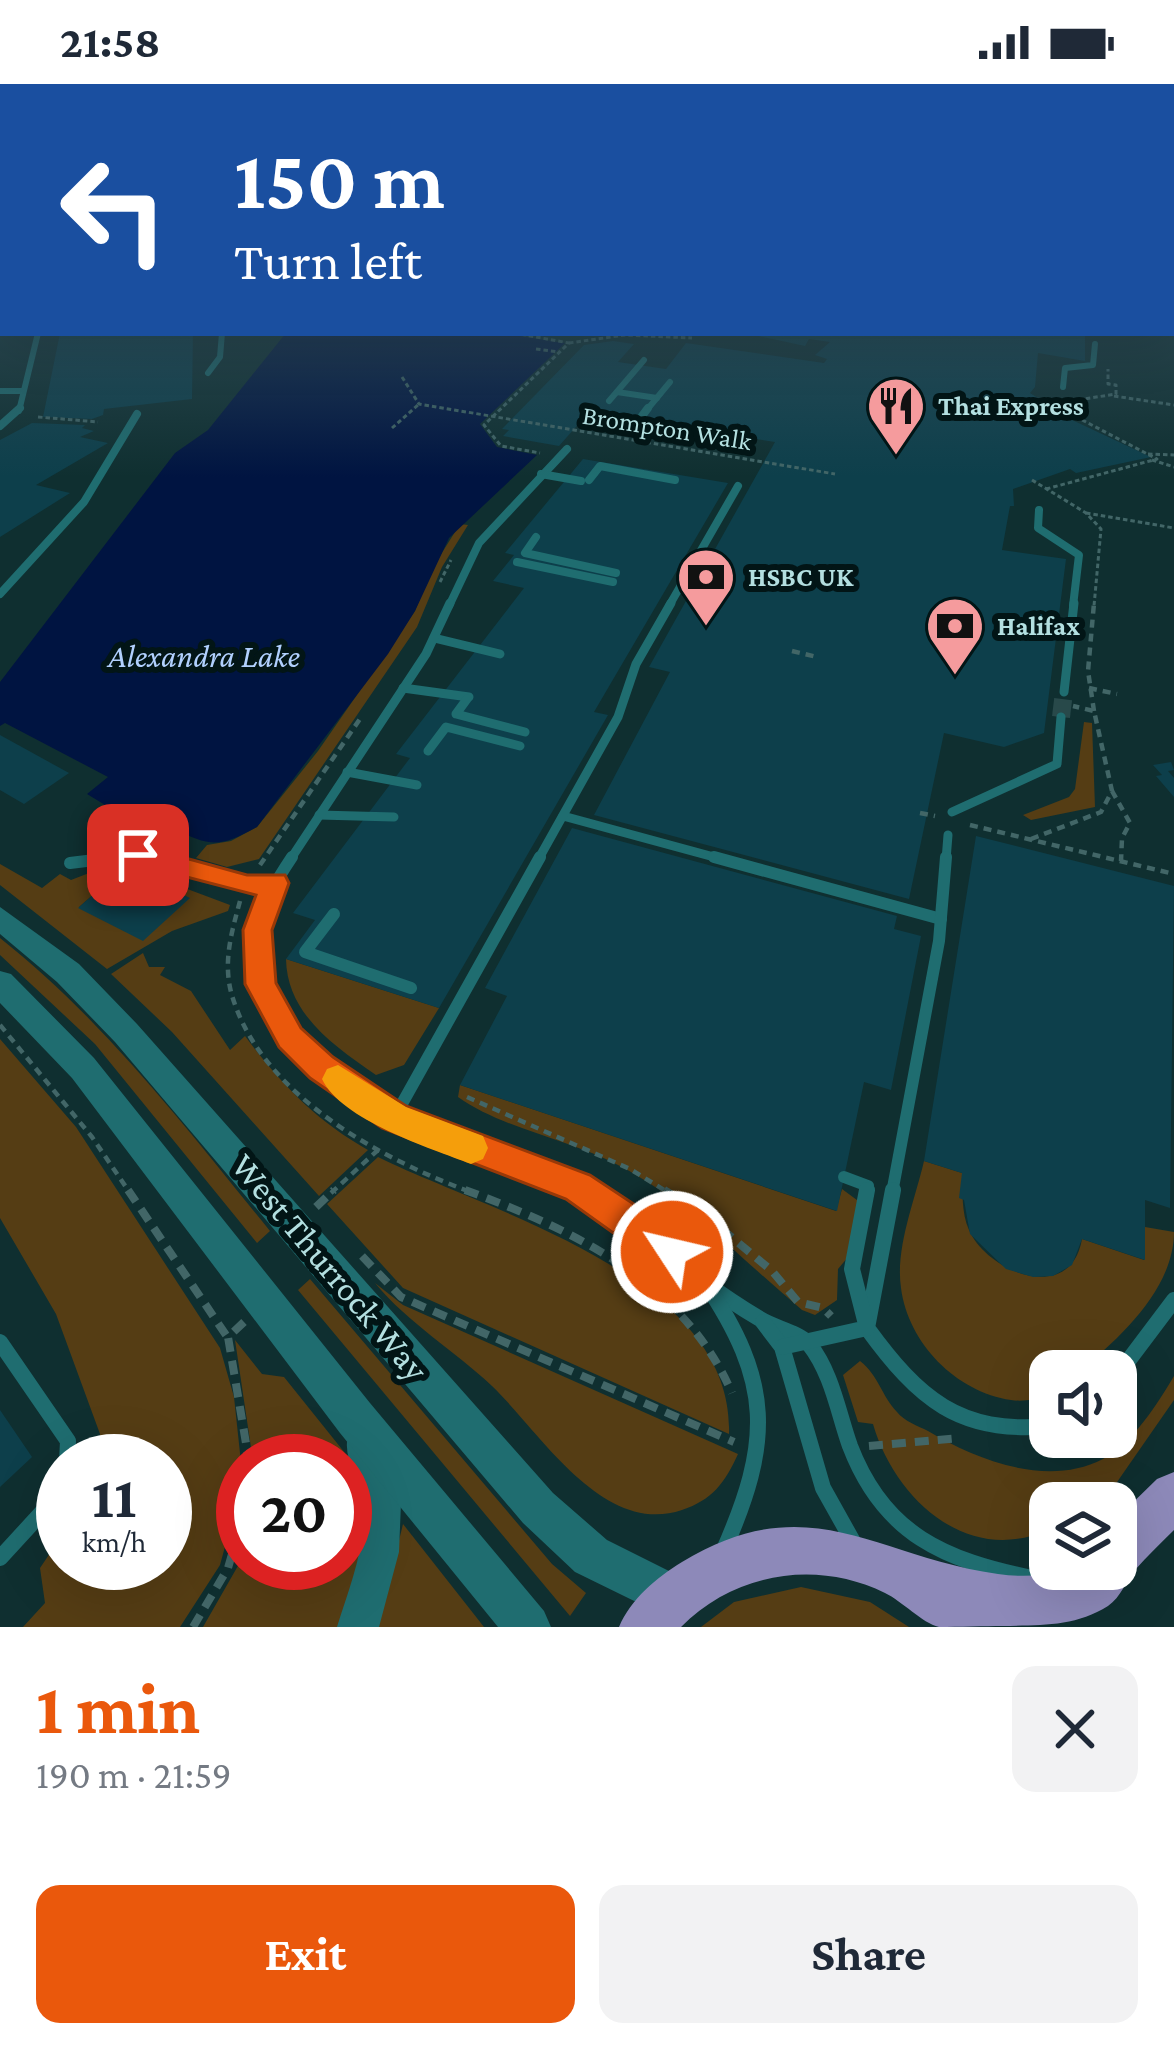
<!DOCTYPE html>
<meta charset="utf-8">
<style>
:root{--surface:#fff;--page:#f2f2f3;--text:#1f2937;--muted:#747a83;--accent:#ea580c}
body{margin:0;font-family:"Crimson Pro",serif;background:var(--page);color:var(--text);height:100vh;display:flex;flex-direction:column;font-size:45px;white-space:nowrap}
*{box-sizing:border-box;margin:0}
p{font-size:39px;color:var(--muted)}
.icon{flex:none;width:66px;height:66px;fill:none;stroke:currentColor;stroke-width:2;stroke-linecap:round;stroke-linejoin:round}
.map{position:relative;height:1543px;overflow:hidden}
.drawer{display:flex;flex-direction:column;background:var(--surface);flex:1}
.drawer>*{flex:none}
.banner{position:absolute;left:0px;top:0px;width:1176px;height:252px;box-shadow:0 12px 48px #0002;background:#1a4fa0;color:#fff;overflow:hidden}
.tools{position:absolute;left:1029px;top:1266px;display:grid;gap:24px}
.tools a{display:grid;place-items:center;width:108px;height:108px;border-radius:24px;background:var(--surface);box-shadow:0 12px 48px #0002;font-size:60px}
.speed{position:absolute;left:36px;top:1350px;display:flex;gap:24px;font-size:60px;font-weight:700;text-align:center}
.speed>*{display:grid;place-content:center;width:156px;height:156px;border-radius:50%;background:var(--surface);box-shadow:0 12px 48px #0002;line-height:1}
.speed small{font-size:30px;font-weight:400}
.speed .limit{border:18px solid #d22;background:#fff;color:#111}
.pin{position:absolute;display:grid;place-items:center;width:102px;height:102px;color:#fff;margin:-51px;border-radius:24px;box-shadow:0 6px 18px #0006}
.me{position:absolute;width:132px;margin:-66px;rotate:305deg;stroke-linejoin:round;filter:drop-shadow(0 0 9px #0008)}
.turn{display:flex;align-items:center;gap:42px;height:252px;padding:0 36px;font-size:54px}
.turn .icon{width:156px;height:156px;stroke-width:2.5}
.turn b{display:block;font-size:84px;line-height:102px}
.round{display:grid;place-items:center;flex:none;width:126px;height:126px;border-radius:24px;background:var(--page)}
.headline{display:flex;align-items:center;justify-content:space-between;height:204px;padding:0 36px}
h1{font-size:72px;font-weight:700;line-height:90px;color:var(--accent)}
.action{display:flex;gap:24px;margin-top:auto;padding:24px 36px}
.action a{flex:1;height:138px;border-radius:24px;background:var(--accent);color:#fff;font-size:48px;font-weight:700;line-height:138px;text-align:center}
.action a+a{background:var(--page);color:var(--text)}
.status{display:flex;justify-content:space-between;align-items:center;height:84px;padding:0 60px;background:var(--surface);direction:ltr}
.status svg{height:33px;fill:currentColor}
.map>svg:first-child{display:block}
.green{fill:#553d14}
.water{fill:#001441}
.building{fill:#0d3f4b}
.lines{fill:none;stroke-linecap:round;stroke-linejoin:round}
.minor-tunnel{stroke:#28494a;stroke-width:18;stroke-dasharray:18 9;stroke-linecap:butt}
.path-far2{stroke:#426667;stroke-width:3;stroke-dasharray:4.5 3;stroke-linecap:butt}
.path-far1{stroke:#426667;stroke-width:4.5;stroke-dasharray:8 6;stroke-linecap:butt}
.path{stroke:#426667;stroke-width:8;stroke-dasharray:14 9;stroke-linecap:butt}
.service-far4{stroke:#1f6d70;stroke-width:6}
.service-far3{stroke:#1f6d70;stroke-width:8}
.service-far2{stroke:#1f6d70;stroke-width:9}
.service-far1{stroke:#1f6d70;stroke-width:12}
.service{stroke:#1f6d70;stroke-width:16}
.tertiary{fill:#1f6d70;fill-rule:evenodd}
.secondary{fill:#1f6d70;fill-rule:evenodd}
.primary{fill:#8d89b9;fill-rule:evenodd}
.route{fill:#ea580c;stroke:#983908;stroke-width:3}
.slow{fill:#f59e0b}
.labels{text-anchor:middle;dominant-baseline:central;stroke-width:12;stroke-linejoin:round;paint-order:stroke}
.far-poi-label{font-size:27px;font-weight:bold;fill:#b3dfe0;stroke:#021516;text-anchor:start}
.far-street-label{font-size:27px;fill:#b3dfe0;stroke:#021516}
.water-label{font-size:33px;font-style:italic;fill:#b1d0fe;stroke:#021516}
.near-street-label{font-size:36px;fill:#b3dfe0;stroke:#021516}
</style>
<div class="status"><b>21:58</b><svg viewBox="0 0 49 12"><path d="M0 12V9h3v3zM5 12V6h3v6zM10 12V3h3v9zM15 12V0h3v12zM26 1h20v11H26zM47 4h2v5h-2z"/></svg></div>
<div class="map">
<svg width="1174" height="1543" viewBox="0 0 1174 1543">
<rect width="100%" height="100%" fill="#0f2f30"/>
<g class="green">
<polygon points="460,440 468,441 442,483 417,543 259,775 227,783 196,774 207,761 231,757 257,743 318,667 415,527 433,483"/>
<polygon points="1084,638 1092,639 1095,723 1031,736 1023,731 1069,713 1075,705"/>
<polygon points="0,780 42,804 60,790 71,796 102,784 102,793 110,796 79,823 188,814 162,800 166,797 230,821 228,827 172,847 107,885 0,801"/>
<path d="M 0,854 C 105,937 186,1044 270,1147 L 257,1159 L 95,960 L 0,871 Z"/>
<path d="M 143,869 L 149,883 L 165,883 L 160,891 L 191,907 L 230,966 L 245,952 C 280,999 316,1037 368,1066 L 319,1112 L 172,948 L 111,890 Z"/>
<path d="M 286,875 L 439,924 L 404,981 L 376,991 C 334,962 287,930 286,875 Z"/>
<polygon points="0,955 76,1043 220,1264 234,1313 243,1397 220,1481 180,1543 23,1543 45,1519 40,1484 63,1450 63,1479 165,1479 165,1377 98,1377 100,1350 56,1230 0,1134"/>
<path d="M 460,1001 L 836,1127 L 842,1105 L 861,1119 L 853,1167 L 838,1185 L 837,1216 L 815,1231 L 802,1226 C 742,1176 690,1119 620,1082 C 569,1055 503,1045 458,1013 Z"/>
<path d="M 378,1073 C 489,1128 735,1193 729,1350 L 403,1204 L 327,1120 Z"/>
<path d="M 924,1077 L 962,1089 C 963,1108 961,1128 969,1146 C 988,1189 1071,1221 1082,1155 L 1144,1176 L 1145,1143 L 1174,1148 C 1174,1204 1121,1253 1080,1287 L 1050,1287 L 1048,1314 C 1036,1315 1022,1318 1011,1316 C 956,1308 908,1259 901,1204 C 895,1164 915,1116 924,1077 Z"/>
<polygon points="310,1195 552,1480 586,1509 570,1532 298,1206"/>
<path d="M 375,1199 L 403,1221 L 738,1370 C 725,1399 712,1416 682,1426 C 603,1453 540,1348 492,1302 C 454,1266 409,1240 375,1199 Z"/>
<path d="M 235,1256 L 262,1290 L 284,1293 L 353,1379 C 377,1436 357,1487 340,1543 L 203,1543 L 243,1473 L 243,1479 L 345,1479 L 345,1377 L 253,1377 Z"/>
<path d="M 860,1277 C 879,1292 881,1311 897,1328 C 904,1337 918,1342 928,1347 C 977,1376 1047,1404 1103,1375 C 1132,1360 1158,1319 1174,1292 L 1174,1316 L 1115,1401 L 1093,1419 L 1050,1419 L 1050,1445 C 969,1483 895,1416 873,1340 L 858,1338 L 843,1291 Z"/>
<polygon points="403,1440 484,1543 378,1543"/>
<polygon points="801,1503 870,1518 909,1543 701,1543 734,1518"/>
</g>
<path class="water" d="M 286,249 L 499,249 L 565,259 L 480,340 L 497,363 L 537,371 L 449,454 L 415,527 L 388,570 L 257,743 C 219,764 211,763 172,744 L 161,751 L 142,740 L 123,762 L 95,764 L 101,748 L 127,725 L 121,722 L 115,727 L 87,710 L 108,693 L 5,639 L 0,642 L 0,598 L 175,369 L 208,346 Z"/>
<g class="building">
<polygon points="60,249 193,249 192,315 104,325 103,331 92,335 43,333"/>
<polygon points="744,249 1085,249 1085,277 1038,269 1035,303 1030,309 1070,335 1151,373 1076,389 1070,385 1013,405 1014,422 1010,422 1002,466 1066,475 1044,649 1004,663 944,649 909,815 594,731 670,588 649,583 775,358 589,328 559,362 503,352 509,346 502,345 584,261 613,257 634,260 618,278 666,285 686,259 824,279 827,275 815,271 830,258 809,255 805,262"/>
<polygon points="32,339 85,341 82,344 94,347 80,353 108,359 36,401 70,409 0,453 0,356"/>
<polygon points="583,375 728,399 594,628 608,631 439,924 286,875 315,836 293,829 410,674 396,670 524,504 493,497 514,471 505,469"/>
<polygon points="0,651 69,689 24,720 0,706"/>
<polygon points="1171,678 1174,686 1168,687 1174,694 1174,713 1156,692 1162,691 1153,681"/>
<polygon points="572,744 897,832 894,845 921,852 891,1006 864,998 837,1127 460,1001 507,912 485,904"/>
<polygon points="976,752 1174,802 1170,1124 1145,1116 1145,1176 1082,1155 1072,1181 1053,1192 1033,1193 1006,1185 970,1150 964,1116 959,1114 962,1089 924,1077"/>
<polygon points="110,796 145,814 161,800 190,814 143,857 78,824"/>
<polygon points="0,1326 32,1373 0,1403"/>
</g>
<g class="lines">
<polyline class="minor-tunnel" points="1061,633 1064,608"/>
<g class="path-far2">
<polyline points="514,249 569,259 484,341 501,362 540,369"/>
<polyline points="569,259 625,251 692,254"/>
<polyline points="536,265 559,268"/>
<polyline points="402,293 419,320 835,390"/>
<polyline points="1114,312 1174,321"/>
<polyline points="1071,317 1116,310 1116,301 1108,300 1108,285"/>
<polyline points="38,333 98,338"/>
<polyline points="392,344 419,320"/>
<polyline points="1148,370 1174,371"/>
<polyline points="1152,376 1174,383"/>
<polyline points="1032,396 1086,429 1101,445 1094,522"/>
<polyline points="1046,405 1157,375 1063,326 1070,324 1060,319"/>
<polyline points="1086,429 1174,444"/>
<polyline points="440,498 451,476"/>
</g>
<g class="path-far1">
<polyline points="792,567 817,573"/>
<polyline points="1089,604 1117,610"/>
<polyline points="1094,627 1088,587 1094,519"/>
<polyline points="1112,707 1130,739 1122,754 1121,777"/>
<polyline points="920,729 935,732"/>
<polyline points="970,741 1174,790"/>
<polyline points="1031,755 1101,728 1112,707 1094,627 1073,622"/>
<polyline points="260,781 362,632"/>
<path d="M 240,817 C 232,847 223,876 231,908 C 259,1011 381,1075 473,1109"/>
<polyline points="0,941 92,1053 130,1109"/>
<polyline points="467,1013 630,1085 669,1109"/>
<polyline points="331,1109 378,1066"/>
</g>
<g class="path">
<polyline points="128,1106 226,1251"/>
<path d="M 465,1106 C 572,1145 684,1198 732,1309"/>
<polyline points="664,1106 705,1131 772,1187 798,1218 823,1224 831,1232"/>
<polyline points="316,1123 334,1106"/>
<polyline points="362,1172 401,1213 734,1358"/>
<polyline points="244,1238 228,1253 249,1377"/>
<polyline points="869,1362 959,1354"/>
<polyline points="193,1543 228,1484 243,1432"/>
</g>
<g class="service-far4">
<polyline points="208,289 220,273 222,249"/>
<polyline points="1063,303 1065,284 1093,281 1095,260"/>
<polyline points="0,307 23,307"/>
<polyline points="617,308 657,314"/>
<polyline points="609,317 644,276"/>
<polyline points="19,327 38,249"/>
<polyline points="646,327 670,298"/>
</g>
<g class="service-far3">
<polyline points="642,332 648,324"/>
<polyline points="0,342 20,324"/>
<polyline points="541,390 581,397"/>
<polyline points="589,396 600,382 675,396"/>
<polyline points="1039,426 1038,444 1079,471 1073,522"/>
<polyline points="536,453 525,469 616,489"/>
<polyline points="517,478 613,498"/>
<polyline points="0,510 84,418 137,330"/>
<polyline points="449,522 479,459 567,365"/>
<polyline points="669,522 738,402"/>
</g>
<g class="service-far2">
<polyline points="434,554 500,570"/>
<polyline points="403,604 469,613"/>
<polyline points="1064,608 1074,519"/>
<polyline points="467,615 456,630 525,648"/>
<polyline points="428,667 446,643 520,662"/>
<polyline points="347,688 417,701"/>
<polyline points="952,728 1057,680 1061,633"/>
<polyline points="319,731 394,733"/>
<polyline points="563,732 725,776"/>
<polyline points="94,776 138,771 156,776"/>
<polyline points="290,776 426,570 450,519"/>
<polyline points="538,776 618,633 636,580 671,519"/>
<polyline points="946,776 948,751"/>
</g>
<g class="service-far1">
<polyline points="146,773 247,802 275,799"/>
<path d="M 292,773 C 278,794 260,822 257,848 C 248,931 328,1003 398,1035 C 450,1059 544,1078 586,1109"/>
<polyline points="714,773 941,835"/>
<polyline points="70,779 119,773"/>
<polyline points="334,830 305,868 411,904"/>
<polyline points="394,1034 540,773"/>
<polyline points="844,1093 868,1102 867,1109"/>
<polyline points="892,1109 939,857 946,773"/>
</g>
<g class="service">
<path d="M 582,1106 C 641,1149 698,1198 760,1235 C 774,1244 798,1248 809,1260 C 832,1289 838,1328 850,1362 C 884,1451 945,1476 1032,1494"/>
<path d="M 893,1106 L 867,1244 C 918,1314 959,1351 1050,1342"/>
<path d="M 704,1197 C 773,1299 772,1357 723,1468"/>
<polyline points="763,1238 782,1263 823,1404 856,1463"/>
<polyline points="0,1258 68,1357 67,1377"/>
<polyline points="782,1263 867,1244 852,1185 867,1106"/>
<polyline points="1116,1293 1174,1216"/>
<polyline points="0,1474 46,1424 63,1393"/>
</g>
<path class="tertiary" d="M 363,1340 L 376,1346 L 401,1419 L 399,1468 L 379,1543 L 337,1543 C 349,1504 367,1461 363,1420 C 360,1394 339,1371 350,1346 Z"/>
<g class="secondary">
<polygon points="0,823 79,880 137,940 553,1409 607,1456 689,1497 696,1513 689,1529 673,1536 575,1488 523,1439 115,958 57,898 0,850"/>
<polygon points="0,887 11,890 94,974 370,1319 544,1527 551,1543 498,1543 340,1349 72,994 0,919"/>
</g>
<path class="primary" d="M 1174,1388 L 1174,1446 C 1161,1459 1147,1472 1135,1486 C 1126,1497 1121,1513 1108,1522 C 1075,1543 1040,1541 1002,1542 C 986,1542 958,1543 939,1543 C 922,1539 902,1517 885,1509 C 816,1475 734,1489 681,1543 L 619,1543 C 631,1515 656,1494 682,1478 C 810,1401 873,1472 998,1490 C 1039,1496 1075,1485 1116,1485 L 1116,1435 L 1157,1395 Z"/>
</g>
<linearGradient id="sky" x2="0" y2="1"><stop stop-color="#081a1a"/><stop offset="0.45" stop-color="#314d59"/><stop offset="1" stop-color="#314d59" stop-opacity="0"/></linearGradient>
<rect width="1174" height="393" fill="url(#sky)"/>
<polygon class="route" points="138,761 247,791 285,791 289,799 272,846 276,899 301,944 333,973 406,1022 590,1091 685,1154 690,1168 685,1181 672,1186 658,1181 566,1115 382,1044 310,994 279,963 245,900 243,846 256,811 129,778 125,771 129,764"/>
<path class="slow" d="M 338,981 L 406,1023 L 483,1052 L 488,1064 L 483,1075 L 471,1080 C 430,1064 341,1036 322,995 L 327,985 Z"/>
<defs>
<g id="restaurant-pin" transform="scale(3)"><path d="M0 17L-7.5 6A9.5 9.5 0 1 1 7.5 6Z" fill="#f59b9d" stroke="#021516"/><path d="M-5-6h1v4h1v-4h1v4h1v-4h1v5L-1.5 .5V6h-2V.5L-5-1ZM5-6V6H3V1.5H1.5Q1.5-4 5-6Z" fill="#111"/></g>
<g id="bank-pin" transform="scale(3)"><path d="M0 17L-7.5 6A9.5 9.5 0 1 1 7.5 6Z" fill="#f59b9d" stroke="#021516"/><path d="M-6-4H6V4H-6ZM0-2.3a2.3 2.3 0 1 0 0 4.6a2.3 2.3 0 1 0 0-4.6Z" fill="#111"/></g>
</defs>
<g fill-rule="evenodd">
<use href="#restaurant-pin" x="896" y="322"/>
<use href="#bank-pin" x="706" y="493"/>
<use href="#bank-pin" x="955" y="542"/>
</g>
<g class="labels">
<g class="far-poi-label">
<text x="938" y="322">Thai Express</text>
<text x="748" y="493">HSBC UK</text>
<text x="997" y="542">Halifax</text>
</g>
<g class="far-street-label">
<text transform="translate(667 344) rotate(9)">Brompton Walk</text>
</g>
<g class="water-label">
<text x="204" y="571">Alexandra Lake</text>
</g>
<g class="near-street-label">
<text transform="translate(330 1183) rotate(50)">West Thurrock Way</text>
</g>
</g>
</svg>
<div class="tools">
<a><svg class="icon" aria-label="sound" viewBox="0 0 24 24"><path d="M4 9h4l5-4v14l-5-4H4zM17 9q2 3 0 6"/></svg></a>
<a><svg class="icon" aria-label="layers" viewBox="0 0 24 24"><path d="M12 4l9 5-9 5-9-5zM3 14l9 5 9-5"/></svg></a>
</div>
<div class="speed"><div>11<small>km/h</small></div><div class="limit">20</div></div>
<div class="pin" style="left:138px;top:771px;background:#d93025"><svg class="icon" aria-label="arrive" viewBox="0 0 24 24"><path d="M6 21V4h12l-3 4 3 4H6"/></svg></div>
<svg class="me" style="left:672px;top:1168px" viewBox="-20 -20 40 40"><circle r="17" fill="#ea580c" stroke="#fff" stroke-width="3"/><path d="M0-11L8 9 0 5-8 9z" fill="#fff"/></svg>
<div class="banner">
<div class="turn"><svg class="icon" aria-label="left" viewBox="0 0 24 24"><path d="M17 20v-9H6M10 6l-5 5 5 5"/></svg><div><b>150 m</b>Turn left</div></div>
</div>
</div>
<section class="drawer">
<div class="headline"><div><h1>1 min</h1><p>190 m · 21:59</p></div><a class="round"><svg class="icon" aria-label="close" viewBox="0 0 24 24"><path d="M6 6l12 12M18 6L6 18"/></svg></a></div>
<div class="action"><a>Exit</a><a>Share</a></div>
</section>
